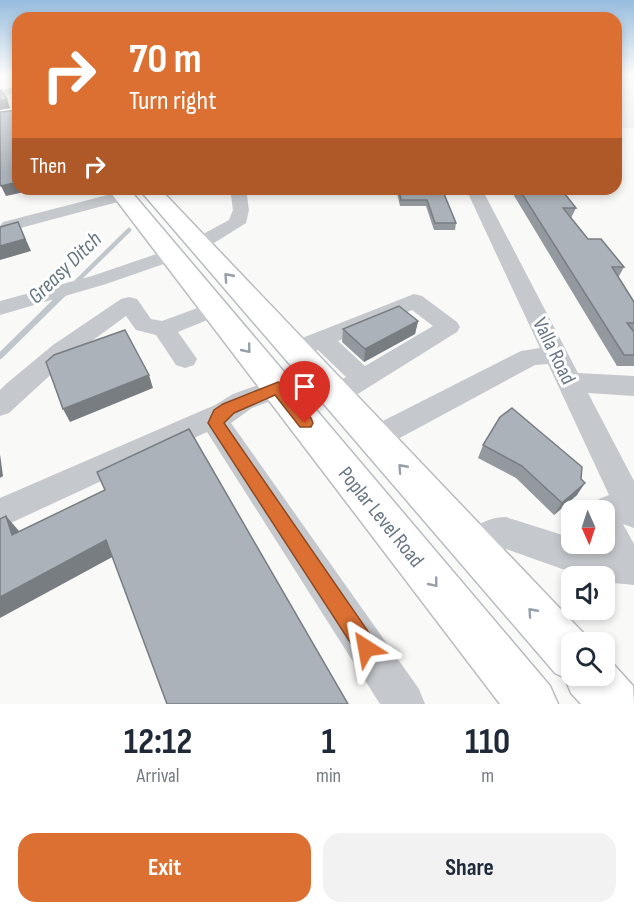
<!DOCTYPE html>
<style>
:root{--surface:#fff;--page:#f2f2f3;--text:#1f2937;--muted:#747a83;--accent:#dc7033}
body{margin:0;font-family:"Sofia Sans Condensed",sans-serif;background:var(--page);color:var(--text);height:100vh;display:flex;flex-direction:column;font-size:22px;white-space:nowrap}
*{box-sizing:border-box;margin:0}
p{font-size:20px;color:var(--muted)}
.icon{flex:none;width:33px;height:33px;fill:none;stroke:currentColor;stroke-width:2;stroke-linecap:round;stroke-linejoin:round}
.map{position:relative;height:704px;overflow:hidden}
.drawer{display:flex;flex-direction:column;background:var(--surface);flex:1}
.drawer>*{flex:none}
.hud{position:absolute;left:12px;top:12px;width:610px;height:183px;border-radius:18px;box-shadow:0 3px 9px #0003;background:#dc7033;color:#fff;overflow:hidden}
.needle{width:39px;rotate:177deg}
.controls{position:absolute;left:561px;top:500px;display:grid;gap:12px}
.controls a{display:grid;place-items:center;width:54px;height:54px;border-radius:12px;background:var(--surface);box-shadow:0 3px 9px #0003;font-size:30px}
.pin{position:absolute;display:grid;place-items:center;width:51px;height:51px;color:#fff;margin:-62px -26px;border-radius:50% 50% 50% 0;rotate:-45deg;box-shadow:0 0 6px #0007}
.pin .icon{rotate:45deg}
.me{position:absolute;width:66px;margin:-33px;rotate:326deg;stroke-linejoin:round;filter:drop-shadow(0 0 4px #0008)}
.turn{display:flex;align-items:center;gap:21px;height:126px;padding:0 18px;font-size:27px}
.turn .icon{width:78px;height:78px;stroke-width:2.5}
.turn b{display:block;font-size:42px;line-height:51px}
.then{display:flex;align-items:center;height:57px;padding:0 18px;background:#0003;gap:12px;font-size:22px}
.eta{display:flex;justify-content:space-evenly;align-items:center;height:102px;text-align:center}
.eta b{font-size:36px;font-weight:700;line-height:42px}
.primary-button{display:flex;gap:12px;margin-top:auto;padding:12px 18px}
.primary-button a{flex:1;height:69px;border-radius:18px;background:var(--accent);color:#fff;font-size:24px;font-weight:700;line-height:69px;text-align:center}
.primary-button a+a{background:var(--page);color:var(--text)}
.map>svg:first-child{display:block}
.built{fill:#e9ebea}
.lines{fill:none;stroke-linecap:round;stroke-linejoin:round}
.stream-far1{stroke:#bfc7cd;stroke-width:4.5}
.stream{stroke:#bfc7cd;stroke-width:6}
.major-casing{stroke:#b8bcc0;stroke-width:3}
.minor{fill:#c5c8cc;fill-rule:evenodd}
.major{fill:#fff;fill-rule:evenodd}
.wall{fill:#93999f}
.shaded-wall{fill:#787d82}
.building{fill:#abb2b9;stroke:#787d82;stroke-width:1.5}
.oneway{stroke:#969faa}
.route{fill:#dc7033;stroke:#8f4921;stroke-width:1.5}
.labels{text-anchor:middle;dominant-baseline:central;stroke-width:6;stroke-linejoin:round;paint-order:stroke}
.street-label{font-size:21px;fill:#697686;stroke:#fff}
.water-label{font-size:22px;font-style:italic;fill:#657681;stroke:#fff}
</style>
<div class="map">
<svg width="634" height="704" viewBox="0 0 634 704">
<rect width="100%" height="100%" fill="#f9f9f7"/>
<polygon class="built" points="616,75 634,75 634,128 617,128"/>
<g class="lines">
<polyline class="stream-far1" points="74,284 129,230"/>
<polyline class="stream" points="0,356 64,293"/>
<g class="major-casing">
<g id="major">
<polygon points="108,189 129,189 550,686 558,704 500,704"/>
<polygon points="139,189 160,189 589,639 591,642 572,642 572,675 604,675 604,656 607,657 633,686 634,704 581,704 571,693 565,678 555,673"/>
</g>
</g>
<g class="minor">
<polygon points="18,86 18,92 0,97 0,91"/>
<polygon points="230,189 246,189 249,210 246,223 206,248 192,248 190,244 192,240 229,220 233,210"/>
<path d="M 466,189 L 482,189 L 578,373 L 634,376 L 634,396 L 588,393 L 634,481 L 634,528 L 623,524 L 634,544 L 634,585 L 604,582 L 604,576 L 582,576 L 506,549 L 501,549 L 474,564 L 462,560 L 457,548 C 465,530 486,517 506,517 L 572,538 L 572,543 L 600,547 L 599,543 L 604,543 L 604,510 L 594,510 L 599,499 L 609,495 L 548,364 L 535,365 L 385,446 L 375,450 L 365,446 L 361,438 L 365,430 L 521,351 L 540,348 Z"/>
<polygon points="123,191 129,193 131,196 129,199 9,231 0,226 3,222"/>
<polygon points="171,249 178,251 181,255 178,259 106,284 0,315 0,301 92,276"/>
<path d="M 414,294 L 422,296 L 457,322 L 460,327 L 457,332 L 345,402 L 336,405 L 327,402 L 323,395 L 327,388 L 346,377 L 318,350 L 295,358 L 287,356 L 283,350 L 287,344 ZM 412,310 L 433,326 L 365,366 L 338,341 Z"/>
<polygon points="129,297 137,299 151,319 162,321 214,302 222,304 225,309 222,314 178,332 197,359 194,365 185,368 176,365 156,335 136,330 126,316 70,357 9,413 0,416 0,390 6,384 53,345 121,299"/>
<polygon points="278,378 287,381 291,388 287,395 252,408 231,423 419,689 425,704 380,704 207,432 0,528 0,498 215,405 233,394"/>
</g>
<use href="#major" class="major"/>
</g>
<g class="wall">
<polygon points="251,189 287,189 287,195 252,195"/>
<polygon points="396,189 442,189 456,223 455,230 434,230 426,206 400,206"/>
<polygon points="510,189 561,189 576,208 571,218 588,239 624,267 618,278 634,302 634,366 617,366"/>
<polygon points="418,321 415,334 364,362 342,342 343,329"/>
<polygon points="483,445 581,479 577,495 554,515 516,478 478,458"/>
</g>
<g class="shaded-wall">
<polygon points="7,99 10,108 0,110 0,101"/>
<polygon points="18,182 18,189 38,189 6,196 1,186"/>
<polygon points="46,189 66,189 48,193"/>
<polygon points="18,222 31,251 0,260 0,246"/>
<polygon points="418,321 415,334 364,362 365,349"/>
<polygon points="149,375 153,388 70,422 63,409"/>
<polygon points="0,454 3,476 0,478"/>
<polygon points="585,483 577,495 554,515 562,503"/>
<polygon points="6,516 19,531 26,550 12,535"/>
<polygon points="106,540 116,555 0,618 0,597"/>
</g>
<g class="building">
<polygon points="0,90 1,90 7,99 0,101"/>
<polygon points="18,110 18,182 1,186 0,184 0,112"/>
<polygon points="399,189 442,189 456,223 435,223 427,200 401,200"/>
<polygon points="519,189 561,189 576,208 563,208 588,239 601,239 624,267 612,267 634,302 634,323 627,323 634,332 634,355 624,355"/>
<polygon points="18,222 25,239 0,246 0,227"/>
<polygon points="399,306 418,321 365,349 343,329"/>
<polygon points="125,330 149,375 63,409 46,362 54,355"/>
<polygon points="512,408 582,467 581,479 585,483 562,503 522,466 483,445 500,417"/>
<polygon points="189,429 348,704 167,704 106,540 0,597 0,519 6,516 12,535 105,490 97,472"/>
</g>
<defs><path id="oneway-chevron" d="M-2-3.5L2.5 0L-2 3.5" fill="none" stroke-width="1.6" stroke-linecap="round" stroke-linejoin="round" transform="scale(1.5)"/></defs>
<g class="oneway">
<use href="#oneway-chevron" transform="translate(228 277) rotate(-132)"/>
<use href="#oneway-chevron" transform="translate(247 349) rotate(51)"/>
<use href="#oneway-chevron" transform="translate(402 468) rotate(-132)"/>
<use href="#oneway-chevron" transform="translate(434 583) rotate(51)"/>
<use href="#oneway-chevron" transform="translate(532 612) rotate(-132)"/>
</g>
<linearGradient id="sky" x2="0" y2="1"><stop stop-color="#97bcdd"/><stop offset="0.43" stop-color="#fcfcfb"/><stop offset="1" stop-color="#fcfcfb" stop-opacity="0"/></linearGradient>
<rect width="634" height="173" fill="url(#sky)"/>
<polygon class="route" points="278,382 283,384 311,418 313,423 311,427 300,427 275,395 234,413 224,423 374,640 377,648 374,656 366,659 359,656 208,423 214,410 223,404"/>
<g class="labels">
<g class="street-label">
<text transform="translate(554 351) rotate(64)">Valla Road</text>
<text transform="translate(381 517) rotate(51)">Poplar Level Road</text>
</g>
<g class="water-label">
<text transform="translate(65 268) rotate(-44)">Greasy Ditch</text>
</g>
</g>
</svg>
<div class="controls">
<a><svg class="needle" viewBox="-14 -14 28 28"><path d="M0-13l5 13h-10z" fill="#e53935"/><path d="M0 13l5-13h-10z" fill="#747a83"/></svg></a>
<a><svg class="icon" aria-label="sound" viewBox="0 0 24 24"><path d="M4 9h4l5-4v14l-5-4H4zM17 9q2 3 0 6"/></svg></a>
<a><svg class="icon" aria-label="search" viewBox="0 0 24 24"><circle cx="10" cy="10" r="6"/><path d="M15 15l6 6"/></svg></a>
</div>
<div class="pin" style="left:305px;top:423px;background:#d93025"><svg class="icon" aria-label="arrive" viewBox="0 0 24 24"><path d="M6 21V4h12l-3 4 3 4H6"/></svg></div>
<svg class="me" style="left:366px;top:648px" viewBox="-20 -20 40 40"><path d="M0-17L14 15 0 8-14 15z" fill="#dc7033" stroke="#fff" stroke-width="4"/></svg>
<div class="hud">
<div class="turn"><svg class="icon" aria-label="right" viewBox="0 0 24 24"><path d="M7 20v-9h11M14 6l5 5-5 5"/></svg><div><b>70 m</b>Turn right</div></div>
<div class="then">Then<svg class="icon" aria-label="right" viewBox="0 0 24 24"><path d="M7 20v-9h11M14 6l5 5-5 5"/></svg></div>
</div>
</div>
<section class="drawer">
<div class="eta">
<div><b>12:12</b><p>Arrival</p></div>
<div><b>1</b><p>min</p></div>
<div><b>110</b><p>m</p></div>
</div>
<div class="primary-button"><a>Exit</a><a>Share</a></div>
</section>
